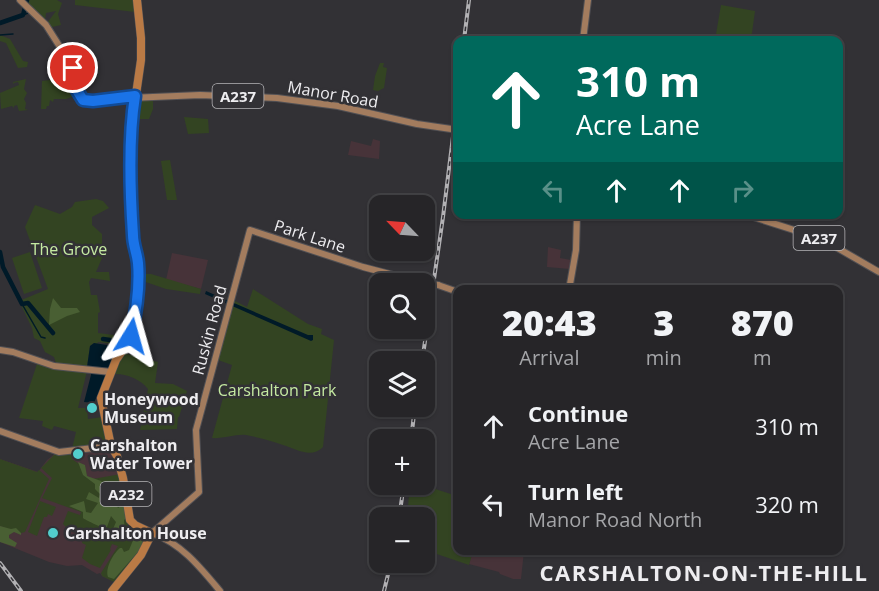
<!DOCTYPE html>
<meta charset="utf-8">
<style>
:root{--surface:#262528;--page:#2e2d30;--text:#f1f3f6;--muted:#a4a5a8;--line:#424245}
body{margin:0;font-family:"Open Sans",sans-serif;background:var(--page);color:var(--text);height:100vh;display:flex;flex-direction:column;font-size:22px;white-space:nowrap}
*{box-sizing:border-box;margin:0}
p{font-size:20px;color:var(--muted)}
.icon{flex:none;width:33px;height:33px;fill:none;stroke:currentColor;stroke-width:2;stroke-linecap:round;stroke-linejoin:round}
.map{position:relative;flex:1;overflow:hidden}
.drawer{position:absolute;left:453px;top:285px;width:390px;height:270px;display:flex;flex-direction:column;background:var(--surface);border-radius:12px;box-shadow:0 2px 4px #0004,0 0 0 2px var(--line)}
.drawer>*{flex:none}
.hud{position:absolute;left:453px;top:36px;width:390px;height:183px;border-radius:12px;box-shadow:0 2px 4px #0004,0 0 0 2px var(--line);background:#00695c;color:#fff;overflow:hidden}
.needle{width:39px;rotate:295deg}
.fabs{position:absolute;left:369px;top:195px;display:grid;gap:12px}
.fabs a{display:grid;place-items:center;width:66px;height:66px;border-radius:12px;background:var(--surface);box-shadow:0 2px 4px #0004,0 0 0 2px var(--line);font-size:30px}
.pin{position:absolute;display:grid;place-items:center;width:51px;height:51px;color:#fff;margin:-26px;border:3px solid #fff;border-radius:50%;box-shadow:0 2px 6px #0007}
.me{position:absolute;width:66px;margin:-33px;rotate:8deg;stroke-linejoin:round;filter:drop-shadow(0 0 4px #0008)}
.turn{display:flex;align-items:center;gap:21px;height:126px;padding:0 24px;font-size:27px}
.turn .icon{width:78px;height:78px;stroke-width:2.5}
.turn b{display:block;font-size:42px;line-height:51px}
.lanes{display:flex;align-items:center;height:57px;padding:0 24px;background:#0003;justify-content:center;gap:30px;direction:ltr}
.lanes .off{opacity:.35}
.eta{display:flex;justify-content:space-evenly;align-items:center;height:102px;text-align:center}
.eta b{font-size:36px;font-weight:800;line-height:42px}
ul{padding:0;list-style:none}
li{display:flex;align-items:center;gap:18px;height:78px;padding:0 24px}
li div{flex:1}
li b{display:block;font-size:22px}
li em{font-style:normal}
.map>svg:first-child{display:block}
.education{fill:#473339}
.green{fill:#342}
.forest{fill:#495f33}
.water{fill:#001a28}
.lines{fill:none;stroke-linecap:round;stroke-linejoin:round}
.stream{stroke:#001a28;stroke-width:1.5}
.river{stroke:#001a28;stroke-width:4.5}
.major-casing{stroke:#515054;stroke-width:8}
.highway-casing{stroke:#515054;stroke-width:9}
.major{stroke:#a37c5e;stroke-width:6}
.highway{stroke:#ba7a45;stroke-width:8}
.rail-casing{stroke:#b2b1b4;stroke-width:4}
.rail{stroke:#323135;stroke-width:1.5;stroke-dasharray:4.5;stroke-linecap:butt}
.major-bridge-casing{stroke:#515054;stroke-width:8;stroke-linecap:butt}
.major-bridge{stroke:#a37c5e;stroke-width:6}
.route-casing{stroke:#114b97;stroke-width:15}
.route{stroke:#1a73e8;stroke-width:10}
.poi-dot{fill:#52cdcc;stroke:#323135;stroke-width:2}
.labels{text-anchor:middle;dominant-baseline:central;stroke-width:5;stroke-linejoin:round;paint-order:stroke}
.shield{fill:#323135;stroke:#b6b5b8;stroke-width:1.5}
.shield-label{font-size:15px;font-weight:bold;fill:#eeedf0}
.street-label{font-size:16px;fill:#eeedf0;stroke:#323135}
.park-label{font-size:16px;fill:#c5eaa2;stroke:#323135}
.poi-label{font-size:16px;font-weight:bold;fill:#eeedf0;stroke:#323135;text-anchor:start}
.district-label{font-size:22px;font-weight:bold;letter-spacing:1.5px;fill:#eeedf0;stroke:#323135}
</style>
<div class="map">
<svg width="879" height="591" viewBox="0 0 879 591">
<rect width="100%" height="100%" fill="#323135"/>
<g class="education">
<polygon points="373,139 380,141 379,159 348,155 351,141 371,146"/>
<polygon points="548,247 561,250 560,258 571,260 570,269 547,267"/>
<polygon points="172,253 208,260 201,289 166,280"/>
<polygon points="108,449 114,453 126,496 128,528 134,527 110,580 102,576 100,573 97,574 82,565 67,566 49,562 0,542 0,459 38,472 47,460 55,454"/>
<polygon points="521,550 524,551 521,579 513,579 500,574 499,572 469,564 473,551"/>
</g>
<g class="green">
<polygon points="23,0 57,0 62,3 58,14 61,25 52,27 47,23 56,11 46,13 45,20"/>
<polygon points="75,0 135,0 135,12 75,5"/>
<polygon points="721,5 755,11 751,40 715,40"/>
<polygon points="0,35 10,39 23,61 28,62 27,67 18,68 6,43 0,41"/>
<polygon points="380,63 384,63 383,67 387,68 384,88 378,91 373,90 375,76"/>
<polygon points="70,68 75,96 66,99 54,99 53,102 50,100 49,106 47,106 46,109 41,109 42,81 50,80"/>
<polygon points="26,79 24,89 27,93 24,99 26,103 25,109 28,110 19,111 17,105 14,106 14,108 12,106 1,109 0,93 19,85 18,82 14,83 14,85 13,82"/>
<polygon points="134,100 153,101 153,109 149,119 132,119"/>
<polygon points="184,117 208,119 209,133 188,134"/>
<polygon points="170,160 177,200 167,200 161,161"/>
<polygon points="96,199 103,201 109,208 92,217 92,225 102,234 102,258 96,272 109,272 110,281 91,278 89,282 91,295 97,295 100,312 98,313 98,333 114,335 113,344 98,342 97,344 94,343 90,346 87,367 56,363 54,357 45,352 40,341 34,338 32,328 19,301 48,289 25,227 35,205 60,214 72,207 75,202"/>
<polygon points="30,252 42,288 24,294 12,258"/>
<polygon points="141,274 151,274 201,289 200,294 166,289 140,280"/>
<path d="M 253,289 L 308,324 L 322,329 L 321,334 L 334,340 L 323,447 C 311,459 296,449 283,445 C 272,441 257,437 246,435 C 235,434 223,439 212,438 L 232,365 L 218,360 L 233,300 L 247,307 Z"/>
<path d="M 123,353 L 158,362 L 155,383 L 173,384 L 187,391 L 179,417 L 178,417 L 177,429 L 140,430 L 148,389 C 141,379 124,373 114,374 Z"/>
<polygon points="37,364 87,371 78,408 87,408 88,419 103,417 108,442 72,449 76,432 54,426 52,430 42,426 43,421 19,418"/>
<polygon points="74,452 72,459 82,466 85,466 87,477 93,479 121,474 126,496 128,528 134,527 150,534 147,542 116,583 102,576 101,573 118,546 112,544 110,549 111,550 100,568 90,564 82,558 86,545 82,543 83,535 70,531 63,524 68,511 80,515 81,512 42,498 52,478 41,468 55,454"/>
<polygon points="0,459 37,472 39,470 49,479 25,532 21,533 0,526"/>
<polygon points="410,485 429,487 457,496 458,550 473,551 469,565 425,550 424,518 407,517"/>
<polygon points="40,501 56,507 52,516 48,514 47,517 44,517 37,536 28,532"/>
</g>
<g class="forest">
<polygon points="53,298 61,308 77,308 80,312 67,316 49,325 50,309"/>
<path d="M 78,462 L 85,465 L 87,476 L 101,481 L 108,491 L 112,492 L 107,501 L 114,500 L 118,508 L 122,505 L 123,499 L 127,518 L 124,520 L 125,531 L 119,533 L 113,529 L 116,522 L 111,516 L 107,527 L 104,528 C 101,527 85,520 83,518 L 83,512 L 69,506 L 84,501 L 86,512 L 91,513 L 98,503 L 86,499 L 89,492 L 99,498 L 100,494 L 95,489 L 95,484 L 83,475 Z"/>
<polygon points="0,526 11,529 16,528 21,533 21,535 14,532 9,535 9,538 17,543 15,547 0,542"/>
<path d="M 135,528 L 146,535 L 145,544 L 114,579 L 108,577 C 105,568 113,554 120,548 L 122,548 L 124,552 L 129,550 L 134,538 L 133,529 Z"/>
</g>
<g class="water">
<polygon points="206,291 308,335 313,335 313,340 311,341 205,294"/>
<polygon points="94,343 120,347 110,369 87,367 90,346"/>
<path d="M 92,371 L 108,374 C 104,385 98,393 94,403 L 84,402 Z"/>
</g>
<g class="lines">
<g class="stream">
<polyline points="23,15 28,13"/>
<polyline points="0,35 13,34"/>
<polyline points="22,304 41,337 45,338"/>
</g>
<g class="river">
<polyline points="0,23 23,15 27,0"/>
<polyline points="0,252 3,267 22,304 28,303 53,333"/>
<polyline points="103,339 110,340"/>
</g>
<g class="major-casing">
<g id="major">
<polyline points="20,0 46,25 74,69"/>
<polyline points="583,40 588,0"/>
<polyline points="72,67 75,87 83,100 200,95 277,98 338,106 417,124 458,130"/>
<polyline points="744,214 822,239 879,272"/>
<polyline points="438,285 458,292"/>
<polyline points="569,290 576,250 577,214"/>
<polyline points="0,350 13,352 54,366 111,372"/>
<polyline points="0,431 59,452 111,446"/>
<path d="M 220,591 C 200,567 182,544 152,533 L 199,492 L 196,430 L 250,230 L 363,267 L 424,283"/>
</g>
</g>
<g class="highway-casing">
<polyline id="highway" points="112,591 141,555 152,533 135,525 130,520 123,478 117,456 111,446 101,398 116,360 131,338 136,302 138,266 133,235 131,129 141,60 141,38 137,0"/>
</g>
<use href="#major" class="major"/>
<use href="#highway" class="highway"/>
<g class="rail-casing">
<g id="rail">
<polyline points="464,40 469,0"/>
<polyline points="422,362 443,217 458,96"/>
<polyline points="411,440 415,406"/>
<polyline points="399,518 404,484"/>
<polyline points="0,563 21,591"/>
<polyline points="384,591 391,562"/>
</g>
</g>
<use href="#rail" class="rail"/>
<g class="major-bridge-casing">
<polyline id="major-bridge" points="424,283 438,285"/>
</g>
<use href="#major-bridge" class="major-bridge"/>
</g>
<g class="lines">
<g class="route-casing">
<path id="route" d="M 73,68 L 75,87 L 83,100 L 93,101 L 135,96 C 128,139 130,191 133,235 C 133,245 137,253 138,263 C 140,286 136,313 131,336"/>
</g>
<use href="#route" class="route"/>
</g>
<g class="poi-dot">
<circle cx="92" cy="408" r="6"/>
<circle cx="78" cy="454" r="6"/>
<circle cx="53" cy="533" r="6"/>
</g>
<g class="labels">
<g class="shield">
<rect x="212.5" y="84" width="51" height="24" rx="4.5"/>
<rect x="793.5" y="226" width="51" height="24" rx="4.5"/>
<rect x="100.5" y="482" width="51" height="24" rx="4.5"/>
</g>
<g class="shield-label">
<text x="238" y="96">A237</text>
<text x="819" y="238">A237</text>
<text x="126" y="494">A232</text>
</g>
<g class="street-label">
<text transform="translate(333 94) rotate(10)">Manor Road</text>
<text transform="translate(310 236) rotate(18)">Park Lane</text>
<text transform="translate(209 330) rotate(-75)">Ruskin Road</text>
</g>
<g class="park-label">
<text x="69" y="249">The Grove</text>
<text x="277" y="390">Carshalton Park</text>
</g>
<g class="poi-label">
<text x="104" y="399">Honeywood<tspan x="104" dy="18">Museum</tspan></text>
<text x="90" y="445">Carshalton<tspan x="90" dy="18">Water Tower</tspan></text>
<text x="65" y="533">Carshalton House</text>
</g>
<g class="district-label">
<text x="704" y="572">CARSHALTON-ON-THE-HILL</text>
</g>
</g>
</svg>
<div class="fabs">
<a><svg class="needle" viewBox="-14 -14 28 28"><path d="M0-13l5 13h-10z" fill="#e53935"/><path d="M0 13l5-13h-10z" fill="#a4a5a8"/></svg></a>
<a><svg class="icon" aria-label="search" viewBox="0 0 24 24"><circle cx="10" cy="10" r="6"/><path d="M15 15l6 6"/></svg></a>
<a><svg class="icon" aria-label="layers" viewBox="0 0 24 24"><path d="M12 4l9 5-9 5-9-5zM3 14l9 5 9-5"/></svg></a>
<a>+</a>
<a>−</a>
</div>
<div class="pin" style="left:73px;top:68px;background:#d93025"><svg class="icon" aria-label="arrive" viewBox="0 0 24 24"><path d="M6 21V4h12l-3 4 3 4H6"/></svg></div>
<svg class="me" style="left:131px;top:336px" viewBox="-20 -20 40 40"><path d="M0-17L14 15 0 8-14 15z" fill="#1a73e8" stroke="#fff" stroke-width="4"/></svg>
<div class="hud">
<div class="turn"><svg class="icon" aria-label="ahead" viewBox="0 0 24 24"><path d="M12 20V5M6 11l6-6 6 6"/></svg><div><b>310 m</b>Acre Lane</div></div>
<div class="lanes"><svg class="icon off" aria-label="left" viewBox="0 0 24 24"><path d="M17 20v-9H6M10 6l-5 5 5 5"/></svg><svg class="icon" aria-label="ahead" viewBox="0 0 24 24"><path d="M12 20V5M6 11l6-6 6 6"/></svg><svg class="icon" aria-label="ahead" viewBox="0 0 24 24"><path d="M12 20V5M6 11l6-6 6 6"/></svg><svg class="icon off" aria-label="right" viewBox="0 0 24 24"><path d="M7 20v-9h11M14 6l5 5-5 5"/></svg></div>
</div>
<section class="drawer">
<div class="eta">
<div><b>20:43</b><p>Arrival</p></div>
<div><b>3</b><p>min</p></div>
<div><b>870</b><p>m</p></div>
</div>
<ul>
<li><svg class="icon" aria-label="ahead" viewBox="0 0 24 24"><path d="M12 20V5M6 11l6-6 6 6"/></svg><div><b>Continue</b><p>Acre Lane</p></div><em>310 m</em></li>
<li><svg class="icon" aria-label="left" viewBox="0 0 24 24"><path d="M17 20v-9H6M10 6l-5 5 5 5"/></svg><div><b>Turn left</b><p>Manor Road North</p></div><em>320 m</em></li>
</ul>
</section>
</div>
